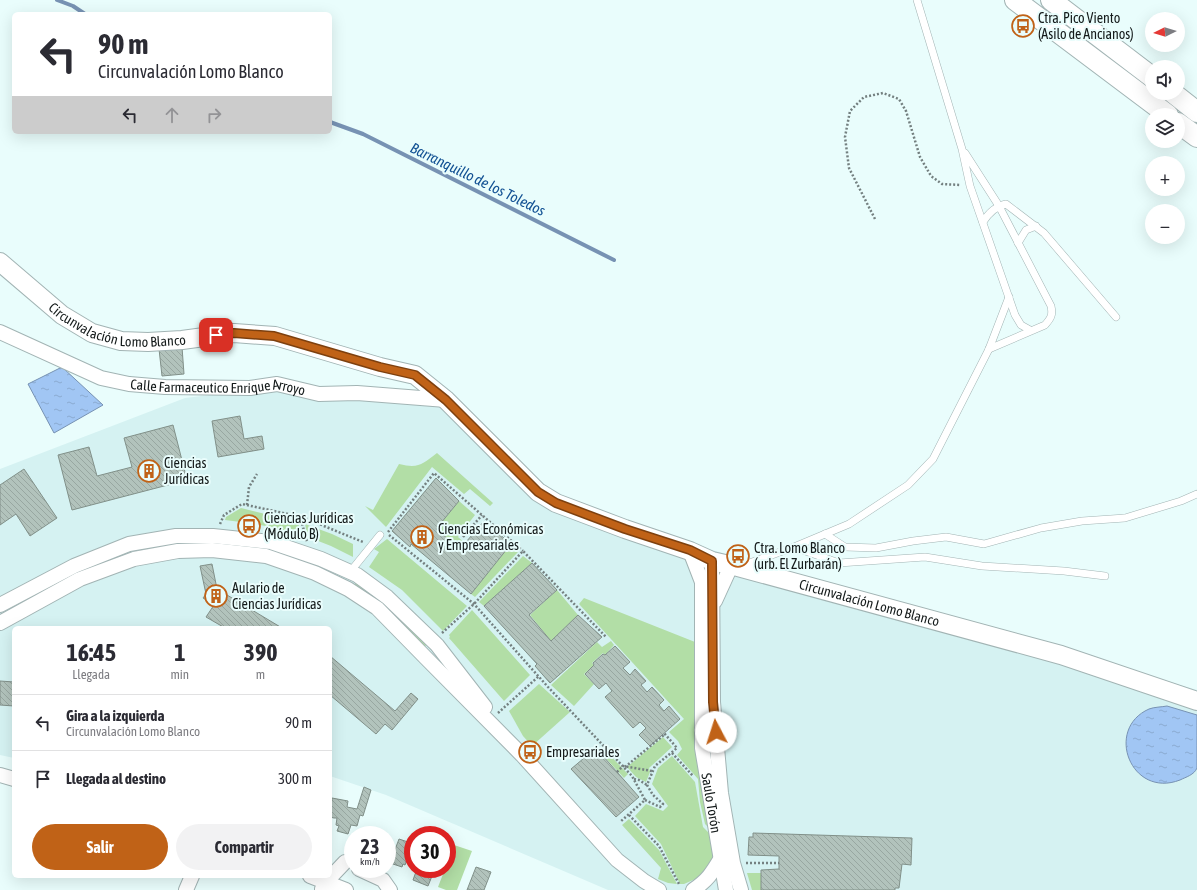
<!DOCTYPE html>
<html lang="es">
<meta charset="utf-8">
<style>
:root{--surface:#fff;--page:#f2f2f3;--text:#2b2b33;--muted:#7c7c81;--line:#e1e1e2;--accent:#c06217}
body{margin:0;font-family:"Asap Condensed",sans-serif;background:var(--page);color:var(--text);height:100vh;display:flex;flex-direction:column;font-size:15px;white-space:nowrap}
*{box-sizing:border-box;margin:0}
p{font-size:13px;color:var(--muted)}
.icon{flex:none;width:22px;height:22px;fill:none;stroke:currentColor;stroke-width:2;stroke-linecap:round;stroke-linejoin:round}
.map{position:relative;flex:1;overflow:hidden}
.details{position:absolute;left:12px;top:626px;width:320px;height:252px;display:flex;flex-direction:column;background:var(--surface);border-radius:6px;box-shadow:0 4px 16px #0002}
.details>*{flex:none}
.banner{position:absolute;left:12px;top:12px;width:320px;height:122px;border-radius:6px;box-shadow:0 4px 16px #0002;background:#fff;color:var(--text);overflow:hidden}
.needle{width:26px;rotate:265deg}
.buttons{position:absolute;left:1145px;top:12px;display:grid;gap:8px}
.buttons a{display:grid;place-items:center;width:40px;height:40px;border-radius:50%;background:var(--surface);box-shadow:0 4px 16px #0002;font-size:20px}
.speed{position:absolute;left:344px;top:826px;display:flex;gap:8px;font-size:20px;font-weight:700;text-align:center}
.speed>*{display:grid;place-content:center;width:52px;height:52px;border-radius:50%;background:var(--surface);box-shadow:0 4px 16px #0002;line-height:1}
.speed small{font-size:10px;font-weight:400}
.speed .limit{border:6px solid #d22;background:#fff;color:#111}
.pin{position:absolute;display:grid;place-items:center;width:34px;height:34px;color:#fff;margin:-17px;border-radius:8px;box-shadow:0 2px 6px #0006}
.me{position:absolute;width:44px;margin:-22px;rotate:355deg;stroke-linejoin:round;filter:drop-shadow(0 0 3px #0008)}
.turn{display:flex;align-items:center;gap:14px;height:84px;padding:0 20px;font-size:18px}
.turn .icon{width:52px;height:52px;stroke-width:2.5}
.turn b{display:block;font-size:28px;line-height:34px}
.lanes{display:flex;align-items:center;height:38px;padding:0 20px;background:#0003;justify-content:center;gap:20px;direction:ltr}
.lanes .off{opacity:.35}
.eta{display:flex;justify-content:space-evenly;align-items:center;height:68px;text-align:center}
.eta b{font-size:24px;font-weight:700;line-height:28px}
.action{display:flex;gap:8px;margin-top:auto;padding:8px 20px}
.action a{flex:1;height:46px;border-radius:24px;background:var(--accent);color:#fff;font-size:16px;font-weight:700;line-height:46px;text-align:center}
.action a+a{background:var(--page);color:var(--text)}
ul{padding:0;list-style:none}
li{display:flex;align-items:center;gap:12px;height:56px;padding:0 20px;border-top:1px solid var(--line)}
li div{flex:1}
li b{display:block;font-size:15px}
li em{font-style:normal}
.map>svg:first-child{display:block}
.built{fill:#d5f2f2}
.garden{fill:#b2dea6}
.water{fill:url(#water-ripples);stroke:#7792b3}
.lines{fill:none;stroke-linecap:round;stroke-linejoin:round}
.stream{stroke:#7792b3;stroke-width:4}
.building{fill:url(#building-back-hatch);stroke:#819089}
.service-casing{stroke:#a2b4b4;stroke-width:8}
.minor-casing{stroke:#a2b4b4;stroke-width:16}
.tertiary-casing{stroke:#a2b4b4;stroke-width:20}
.secondary-casing{stroke:#a2b4b4;stroke-width:22}
.path{stroke:#748080;stroke-width:2.5;stroke-dasharray:2 2;stroke-linecap:butt}
.service{stroke:#fff;stroke-width:7}
.minor{stroke:#fff;stroke-width:14}
.tertiary{stroke:#fff;stroke-width:18}
.secondary{stroke:#fff;stroke-width:20}
.path-bridge{stroke:#748080;stroke-width:2.5;stroke-dasharray:2 2;stroke-linecap:butt}
.route-casing{stroke:#7d400f;stroke-width:10}
.route{stroke:#c06217;stroke-width:7}
.labels{text-anchor:middle;dominant-baseline:central;stroke-width:4;stroke-linejoin:round;paint-order:stroke}
.poi-label{font-size:14px;fill:#141a1a;stroke:#e9fdfc;text-anchor:start}
.street-label{font-size:14px;fill:#141a1a;stroke:#e9fdfc}
.water-label{font-size:15px;font-style:italic;fill:#135294;stroke:#e9fdfc}
</style>
<div class="map">
<svg width="1197" height="890" viewBox="0 0 1197 890">
<defs>
<pattern id="water-ripples" width="26" height="14" patternUnits="userSpaceOnUse"><rect width="26" height="14" fill="#a1c6f4"/><path d="M2 4q2-2 4 0t4 0M15 11q2-2 4 0t4 0" fill="none" stroke="#8aaad1"/></pattern>
<pattern id="building-back-hatch" width="6" height="6" patternUnits="userSpaceOnUse"><rect width="6" height="6" fill="#b2c3bc"/><path d="M-1 5l2 2M0 0l6 6M5-1l2 2" fill="none" stroke="#98a7a1"/></pattern>
</defs>
<rect width="100%" height="100%" fill="#e9fdfc"/>
<polygon class="built" points="276,387 430,396 539,500 1197,690 1197,890 608,890 386,795 330,776 330,628 14,628 14,758 0,755 0,469 185,398"/>
<g class="garden">
<path d="M 437,453 L 493,503 L 490,506 L 470,489 L 464,494 L 432,467 L 386,527 L 365,506 L 373,510 L 399,464 C 419,469 422,464 437,453 Z"/>
<polygon points="459,501 475,515 458,537 465,543 460,549 436,529"/>
<path d="M 241,508 L 298,522 L 301,535 C 276,527 251,523 225,520 L 226,517 Z"/>
<polygon points="305,524 332,534 353,544 353,557 331,546 308,537"/>
<polygon points="387,539 467,606 443,631 402,590 369,567 379,552 374,549"/>
<polygon points="511,544 518,552 475,597 471,594"/>
<polygon points="523,556 532,563 484,606 479,602"/>
<polygon points="356,582 385,602 428,644 422,648 353,588"/>
<polygon points="557,590 578,615 551,641 530,615"/>
<polygon points="584,598 695,642 695,734 709,828 705,824 700,802 698,779 677,755 682,749 678,741 669,732 684,719 579,604"/>
<polygon points="472,610 530,675 504,701 449,638 450,637 449,635"/>
<polygon points="611,641 614,645 605,655 603,653 592,663 594,665 584,674 594,684 574,706 551,685 597,642 602,647"/>
<polygon points="539,684 570,712 532,746 523,736 509,711"/>
<polygon points="663,737 672,747 649,768 650,772 646,782 636,777 627,767"/>
<polygon points="602,747 628,774 624,778 599,751"/>
<polygon points="672,756 695,782 703,827 710,834 713,859 707,869 700,877 684,884 680,884 661,844 635,816 646,804 663,811 668,806 652,784 658,768"/>
<polygon points="629,819 659,850 677,884 668,883 658,879 661,868 622,825"/>
<polygon points="454,845 472,851 457,890 446,890 438,887 445,869 447,869 447,864"/>
<polygon points="747,873 761,873 761,890 752,890"/>
</g>
<g class="water">
<polygon points="62,367 103,405 54,433 28,384"/>
<path d="M 1167,706 L 1197,715 C 1197,729 1197,742 1197,755 C 1197,759 1197,765 1197,768 C 1194,775 1186,777 1180,780 C 1131,799 1104,729 1149,709 C 1154,707 1162,707 1167,706 Z"/>
</g>
<g class="lines">
<g class="stream">
<polyline points="57,0 73,6 85,14"/>
<polyline points="330,122 363,134 614,260"/>
</g>
</g>
<g class="building">
<polygon points="182,347 184,374 162,376 159,349"/>
<polygon points="240,416 244,439 262,436 264,449 218,457 212,421"/>
<polygon points="173,425 187,480 72,510 58,455 89,447 97,476 132,467 124,438"/>
<polygon points="24,469 57,518 30,536 16,514 0,525 0,485"/>
<polygon points="436,478 459,501 436,529 460,549 484,521 511,544 471,594 411,544 410,547 392,531"/>
<polygon points="532,563 557,590 529,615 551,641 578,615 602,637 550,683 535,666 537,664 484,606"/>
<polygon points="212,564 217,589 282,628 225,628 206,617 214,605 203,598 206,594 200,566"/>
<polygon points="615,646 630,662 623,668 630,675 635,669 646,681 641,685 647,692 652,687 664,700 659,705 664,711 669,706 680,719 650,746 639,735 646,728 640,722 633,728 605,697 612,691 606,683 599,689 585,674 594,665 593,663 603,654 605,655"/>
<polygon points="330,656 395,711 411,693 418,699 392,730 385,724 376,734 330,695"/>
<polygon points="0,681 14,682 14,706 0,705"/>
<polygon points="596,748 639,797 616,817 571,769"/>
<polygon points="364,787 371,790 363,816 360,815 357,826 351,825 348,834 337,831 339,826 336,825 337,818 334,818 330,817 332,798 348,801 347,807 357,809"/>
<polygon points="753,833 912,838 911,865 902,864 899,888 895,888 895,890 761,890 761,870 779,869 779,856 748,855 749,837 753,837"/>
<polygon points="399,839 411,843 406,854 409,855 405,865 403,864 402,867 390,863"/>
<polygon points="476,867 491,872 484,890 467,890"/>
<polygon points="417,869 430,869 434,871 428,886 413,880"/>
</g>
<g class="lines">
<g class="service-casing">
<g id="service">
<polyline points="917,0 962,149 970,186 1015,315 1021,325 1030,330"/>
<path d="M 965,153 L 999,206 L 1051,306 C 1053,315 1051,318 1045,325 L 989,349"/>
<path d="M 983,222 C 988,214 996,206 1006,204 L 1044,233 L 1116,317"/>
<polyline points="1018,243 1026,230 1036,226"/>
<polyline points="825,534 845,547 876,548 913,541 946,537 984,544 1041,528 1082,521 1125,518 1181,501 1197,494"/>
<polyline points="794,547 839,563 925,557 982,566 1064,571 1105,576"/>
<polyline points="744,565 794,547 849,524 908,485 933,459 989,349 1009,297"/>
<polyline points="350,572 380,535"/>
</g>
</g>
<g class="minor-casing">
<g id="minor">
<path id="s1" d="M 0,332 L 101,378 L 129,384 L 165,387 L 250,388 L 277,384 L 319,394 L 357,393 L 446,400"/>
<path id="s2" d="M 690,551 L 702,582 L 702,748 L 726,890"/>
<polyline points="712,561 713,702 721,793 733,863 741,890"/>
<polyline points="715,601 731,566"/>
<polyline points="0,605 74,566 129,544 176,536 213,536 271,542 321,559 357,575 387,597 437,645 485,707"/>
<polyline points="0,623 80,579 134,559 178,551 212,550 266,556 315,573 348,589 377,608 425,657 522,755 617,860 644,881 659,890"/>
<polyline points="0,775 14,779"/>
<polyline points="359,869 383,880 390,890"/>
<polyline points="310,876 346,890"/>
<polyline points="322,889 326,882 345,862"/>
<polyline points="186,890 192,876"/>
<path d="M 693,890 C 708,880 712,873 721,858"/>
</g>
</g>
<g class="tertiary-casing">
<g id="tertiary">
<path id="s3" d="M 0,262 L 62,315 L 92,333 L 121,341 L 148,342 L 182,340 L 234,333 L 275,336 L 380,367 L 415,375 L 446,400 L 538,492 L 556,503 L 625,529 L 690,551 L 712,561 L 738,567 L 1061,655 L 1197,701"/>
</g>
</g>
<g class="secondary-casing">
<g id="secondary">
<polyline points="1015,0 1168,115"/>
<polyline points="1051,0 1152,77"/>
<polyline points="1173,93 1197,112"/>
<polyline points="1178,123 1197,137"/>
</g>
</g>
<g class="path">
<polyline points="875,219 849,168 845,137 850,111 864,97 883,93 899,99 906,111 920,157 931,176 942,184 961,185"/>
<polyline points="247,505 249,487 257,474"/>
<polyline points="300,516 307,542"/>
<polyline points="220,524 224,515 242,504 302,517 363,542"/>
<polyline points="388,532 434,473 523,551"/>
<polyline points="389,535 474,604 548,687 632,776 645,800 620,822"/>
<polyline points="463,537 482,515"/>
<polyline points="442,633 474,604 523,551 606,637"/>
<polyline points="498,713 539,676"/>
<polyline points="672,753 693,776"/>
<polyline points="625,767 665,734"/>
<polyline points="646,770 652,771"/>
<polyline points="634,779 639,780 647,785"/>
<polyline points="645,800 660,807 663,804 653,795 647,785 655,766 677,748 664,733"/>
<polyline points="629,815 659,846 679,884"/>
<polyline points="746,863 779,863"/>
</g>
<use href="#service" class="service"/>
<use href="#minor" class="minor"/>
<use href="#tertiary" class="tertiary"/>
<use href="#secondary" class="secondary"/>
<polyline class="path-bridge" points="617,772 623,766 646,770"/>
</g>
<g class="lines">
<g class="route-casing">
<polyline id="route" points="216,335 234,333 274,336 380,367 415,375 446,400 538,492 556,503 625,529 690,550 712,561 713,702 716,732"/>
</g>
<use href="#route" class="route"/>
</g>
<defs>
<g id="bus-ring" transform="scale(1.15)"><circle r="9.5" fill="#e9fdfc" stroke="#c06217" stroke-width="1.5"/><path d="M-5-6H5V4H4V6H2V4H-2V6H-4V4H-5ZM-3.5-4V0h7V-4ZM-3.5 1.2v1.5H-2V1.2ZM2 1.2v1.5H3.5V1.2Z" fill="#c06217"/></g>
<g id="building-ring" transform="scale(1.15)"><circle r="9.5" fill="#e9fdfc" stroke="#c06217" stroke-width="1.5"/><path d="M-4-6H4V6H1V3H-1V6H-4ZM-2.5-4.3h1.7v1.8h-1.7ZM.8-4.3h1.7v1.8H.8ZM-2.5-1h1.7V.8h-1.7ZM.8-1h1.7V.8H.8Z" fill="#c06217"/></g>
</defs>
<g fill-rule="evenodd">
<use href="#bus-ring" x="1023" y="26"/>
<use href="#building-ring" x="149" y="471"/>
<use href="#bus-ring" x="249" y="526"/>
<use href="#building-ring" x="422" y="537"/>
<use href="#bus-ring" x="738" y="556"/>
<use href="#building-ring" x="216" y="596"/>
<use href="#bus-ring" x="530" y="752"/>
</g>
<g class="labels">
<g class="poi-label">
<text x="1038" y="18">Ctra. Pico Viento<tspan x="1038" dy="16">(Asilo de Ancianos)</tspan></text>
<text x="164" y="463">Ciencias<tspan x="164" dy="16">Jurídicas</tspan></text>
<text x="264" y="518">Ciencias Jurídicas<tspan x="264" dy="16">(Módulo B)</tspan></text>
<text x="438" y="529">Ciencias Económicas<tspan x="438" dy="16">y Empresariales</tspan></text>
<text x="754" y="548">Ctra. Lomo Blanco<tspan x="754" dy="16">(urb. El Zurbarán)</tspan></text>
<text x="232" y="588">Aulario de<tspan x="232" dy="16">Ciencias Jurídicas</tspan></text>
<text x="546" y="752">Empresariales</text>
</g>
<g class="street-label">
<text stroke="none"><textPath href="#s3" startOffset="139">Circunvalación Lomo Blanco</textPath></text>
<text stroke="none"><textPath href="#s1" startOffset="229">Calle Farmaceutico Enrique Arroyo</textPath></text>
<text stroke="none"><textPath href="#s3" startOffset="967">Circunvalación Lomo Blanco</textPath></text>
<text stroke="none"><textPath href="#s2" startOffset="255">Saulo Torón</textPath></text>
</g>
<g class="water-label">
<text transform="translate(478 179) rotate(26)">Barranquillo de los Toledos</text>
</g>
</g>
</svg>
<div class="buttons">
<a><svg class="needle" viewBox="-14 -14 28 28"><path d="M0-13l5 13h-10z" fill="#e53935"/><path d="M0 13l5-13h-10z" fill="#7c7c81"/></svg></a>
<a><svg class="icon" aria-label="sound" viewBox="0 0 24 24"><path d="M4 9h4l5-4v14l-5-4H4zM17 9q2 3 0 6"/></svg></a>
<a><svg class="icon" aria-label="layers" viewBox="0 0 24 24"><path d="M12 4l9 5-9 5-9-5zM3 14l9 5 9-5"/></svg></a>
<a>+</a>
<a>−</a>
</div>
<div class="speed"><div>23<small>km/h</small></div><div class="limit">30</div></div>
<div class="pin" style="left:216px;top:335px;background:#d93025"><svg class="icon" aria-label="arrive" viewBox="0 0 24 24"><path d="M6 21V4h12l-3 4 3 4H6"/></svg></div>
<svg class="me" style="left:716px;top:732px" viewBox="-20 -20 40 40"><circle r="19" fill="#fff"/><path d="M0-13L10 11 0 6-10 11z" fill="#c06217"/></svg>
<div class="banner">
<div class="turn"><svg class="icon" aria-label="left" viewBox="0 0 24 24"><path d="M17 20v-9H6M10 6l-5 5 5 5"/></svg><div><b>90 m</b>Circunvalación Lomo Blanco</div></div>
<div class="lanes"><svg class="icon" aria-label="left" viewBox="0 0 24 24"><path d="M17 20v-9H6M10 6l-5 5 5 5"/></svg><svg class="icon off" aria-label="ahead" viewBox="0 0 24 24"><path d="M12 20V5M6 11l6-6 6 6"/></svg><svg class="icon off" aria-label="right" viewBox="0 0 24 24"><path d="M7 20v-9h11M14 6l5 5-5 5"/></svg></div>
</div>
<section class="details">
<div class="eta">
<div><b>16:45</b><p>Llegada</p></div>
<div><b>1</b><p>min</p></div>
<div><b>390</b><p>m</p></div>
</div>
<ul>
<li><svg class="icon" aria-label="left" viewBox="0 0 24 24"><path d="M17 20v-9H6M10 6l-5 5 5 5"/></svg><div><b>Gira a la izquierda</b><p>Circunvalación Lomo Blanco</p></div><em>90 m</em></li>
<li><svg class="icon" aria-label="arrive" viewBox="0 0 24 24"><path d="M6 21V4h12l-3 4 3 4H6"/></svg><div><b>Llegada al destino</b></div><em>300 m</em></li>
</ul>
<div class="action"><a>Salir</a><a>Compartir</a></div>
</section>
</div>
